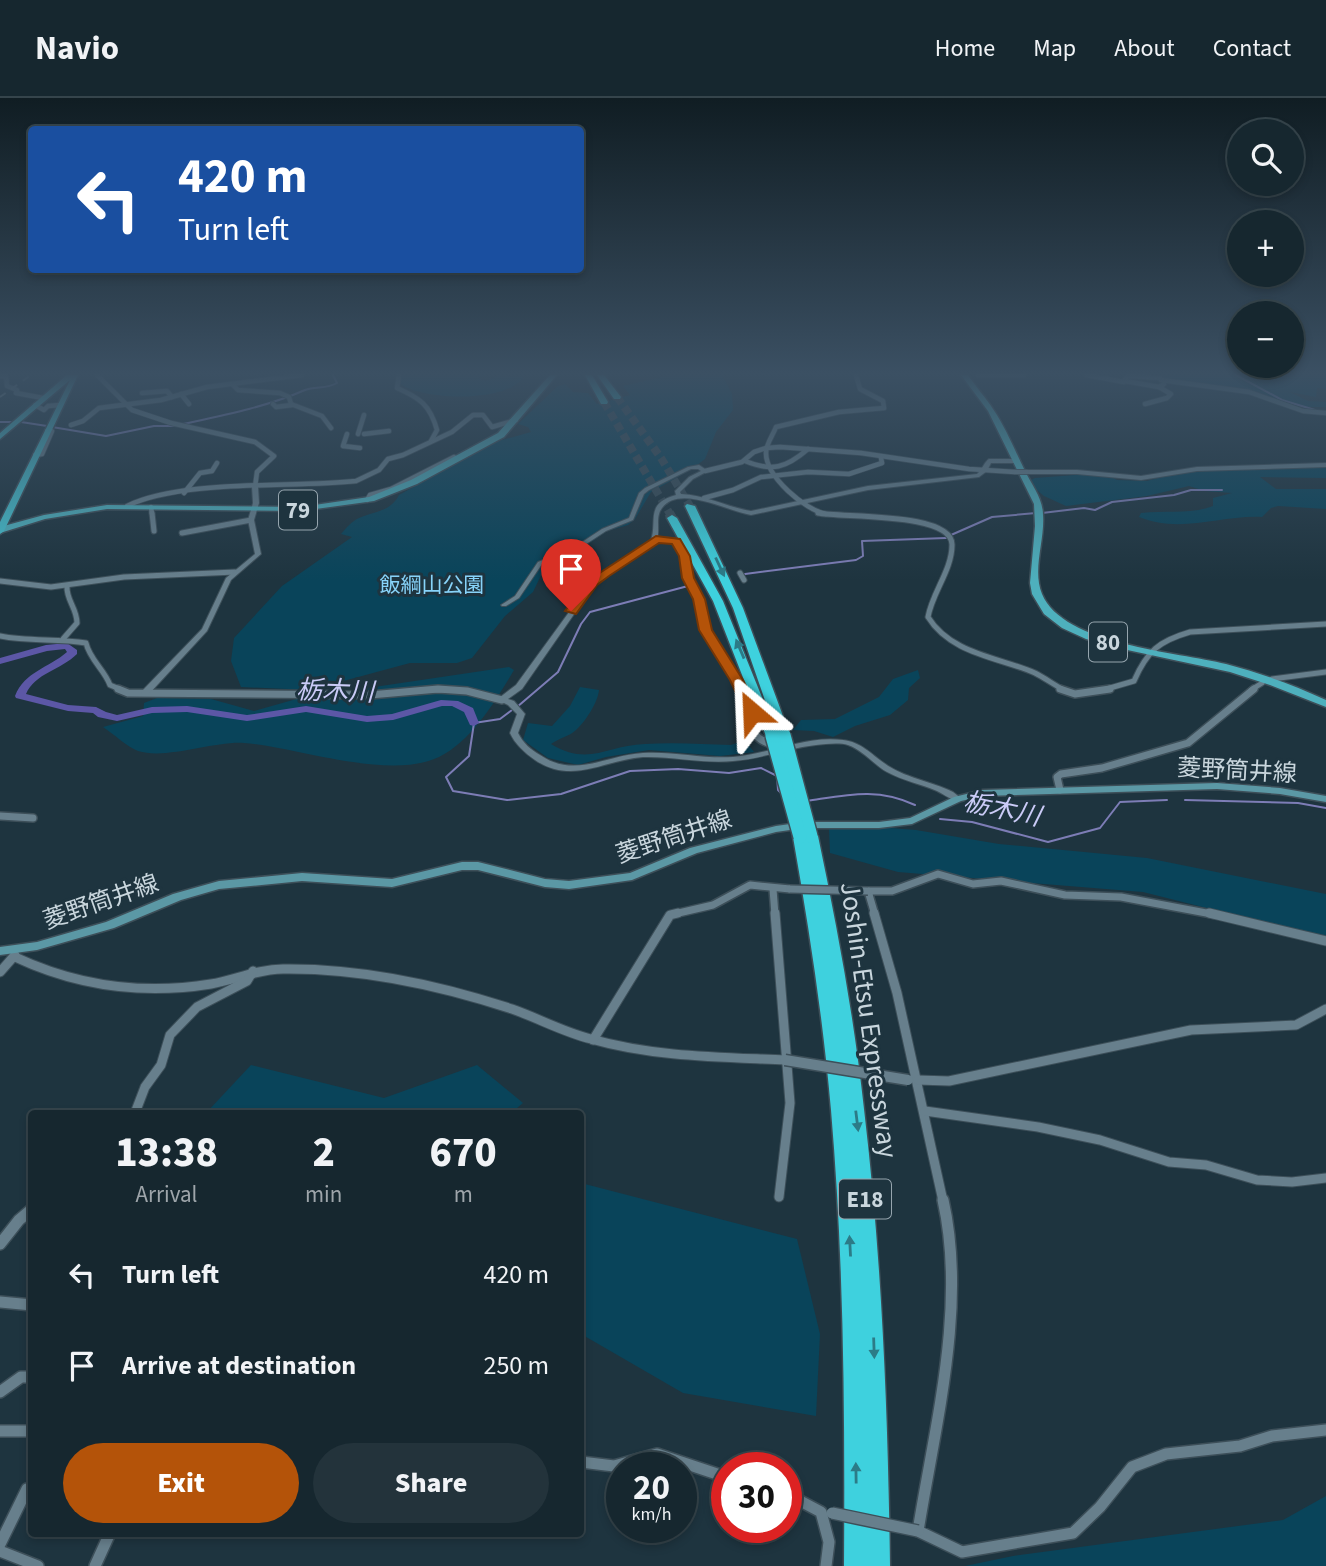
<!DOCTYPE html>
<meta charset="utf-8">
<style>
:root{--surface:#16272f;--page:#23333b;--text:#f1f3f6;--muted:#9ea5aa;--line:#35444b;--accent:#b45309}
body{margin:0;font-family:"Source Sans 3","Noto Sans JP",sans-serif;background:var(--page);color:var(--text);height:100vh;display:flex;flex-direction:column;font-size:26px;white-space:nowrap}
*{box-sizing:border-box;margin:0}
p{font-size:23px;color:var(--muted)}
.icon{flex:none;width:38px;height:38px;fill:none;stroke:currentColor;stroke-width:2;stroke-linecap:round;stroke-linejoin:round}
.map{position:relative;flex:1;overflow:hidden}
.sheet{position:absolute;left:28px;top:1012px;width:556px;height:427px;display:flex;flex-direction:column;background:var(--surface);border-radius:7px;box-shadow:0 4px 10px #0003,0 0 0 2px var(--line)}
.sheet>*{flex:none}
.banner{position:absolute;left:28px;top:28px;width:556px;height:147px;border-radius:7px;box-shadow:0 4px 10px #0003,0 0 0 2px var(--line);background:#1a4fa0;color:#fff;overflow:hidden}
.buttons{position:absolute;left:1227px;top:21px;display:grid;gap:14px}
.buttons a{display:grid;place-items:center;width:77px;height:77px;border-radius:50%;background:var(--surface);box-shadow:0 4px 10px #0003,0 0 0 2px var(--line);font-size:35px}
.speed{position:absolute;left:606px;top:1354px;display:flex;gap:14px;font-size:35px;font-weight:700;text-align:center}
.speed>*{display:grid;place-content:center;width:91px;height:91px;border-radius:50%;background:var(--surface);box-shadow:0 4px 10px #0003,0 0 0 2px var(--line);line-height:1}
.speed small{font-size:18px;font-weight:400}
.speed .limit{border:10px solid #d22;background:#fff;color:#111}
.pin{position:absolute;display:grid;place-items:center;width:60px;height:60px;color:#fff;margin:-72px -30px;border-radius:50% 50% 50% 0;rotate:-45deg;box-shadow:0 0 7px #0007}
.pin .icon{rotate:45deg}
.me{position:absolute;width:77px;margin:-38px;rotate:334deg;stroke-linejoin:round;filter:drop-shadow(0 0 5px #0008)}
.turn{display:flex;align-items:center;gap:24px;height:147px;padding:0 35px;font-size:32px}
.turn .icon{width:91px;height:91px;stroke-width:2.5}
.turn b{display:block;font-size:49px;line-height:60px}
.eta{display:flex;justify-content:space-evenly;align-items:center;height:119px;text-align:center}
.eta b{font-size:42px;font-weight:800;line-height:49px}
.primary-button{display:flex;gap:14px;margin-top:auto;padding:14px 35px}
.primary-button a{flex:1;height:80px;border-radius:42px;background:var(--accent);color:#fff;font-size:28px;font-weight:800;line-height:80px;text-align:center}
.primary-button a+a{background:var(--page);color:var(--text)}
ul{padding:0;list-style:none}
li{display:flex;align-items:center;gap:21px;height:91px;padding:0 35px}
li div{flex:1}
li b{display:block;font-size:26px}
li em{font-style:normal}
header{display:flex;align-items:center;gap:42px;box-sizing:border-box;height:98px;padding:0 35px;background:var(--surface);border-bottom:2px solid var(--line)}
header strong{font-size:33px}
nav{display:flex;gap:38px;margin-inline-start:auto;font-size:24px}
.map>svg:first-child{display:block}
.green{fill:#09445a}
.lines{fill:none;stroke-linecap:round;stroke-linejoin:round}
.stream{stroke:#7d7db6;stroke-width:2}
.river{fill:#5c57a6;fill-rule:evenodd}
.motorway-tunnel-far1{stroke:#384c57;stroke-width:8;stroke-dasharray:8 4.5;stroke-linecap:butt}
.motorway-tunnel{stroke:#384c57;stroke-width:10;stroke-dasharray:10 5;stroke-linecap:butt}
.minor-far4-casing{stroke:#3d4f59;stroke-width:6}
.minor-far3-casing{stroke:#3d4f59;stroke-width:7}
.minor-far2-casing{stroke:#3d4f59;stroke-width:10}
.minor-far1-casing{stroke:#3d4f59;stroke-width:11}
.minor-casing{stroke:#3d4f59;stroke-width:14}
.tertiary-casing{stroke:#3d4f59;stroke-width:2}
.secondary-casing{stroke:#3d4f59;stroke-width:3}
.primary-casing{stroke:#3d4f59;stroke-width:3}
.trunk-casing{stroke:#3d4f59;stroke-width:3}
.motorway-casing{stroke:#3d4f59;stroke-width:3}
.minor-far4{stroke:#677f8c;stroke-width:4.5}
.minor-far3{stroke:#677f8c;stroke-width:5}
.minor-far2{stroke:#677f8c;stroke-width:7}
.minor-far1{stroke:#677f8c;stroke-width:9}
.minor{stroke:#677f8c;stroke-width:11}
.tertiary{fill:#677f8c;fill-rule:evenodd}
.secondary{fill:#5b98a5;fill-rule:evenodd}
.primary{fill:#4eb0bd;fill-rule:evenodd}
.trunk{fill:#46c0ce;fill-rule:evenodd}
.motorway{fill:#3ed1de;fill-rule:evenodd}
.rail{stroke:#798b93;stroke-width:2;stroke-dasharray:7 7;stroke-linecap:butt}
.minor-bridge-far2-casing{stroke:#3d4f59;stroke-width:6;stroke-linecap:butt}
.minor-bridge-far1-casing{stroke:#3d4f59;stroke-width:10;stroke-linecap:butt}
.minor-bridge-casing{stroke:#3d4f59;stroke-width:14;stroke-linecap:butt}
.tertiary-bridge-casing{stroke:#3d4f59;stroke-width:13;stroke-linecap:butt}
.motorway-bridge-casing{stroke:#3d4f59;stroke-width:16;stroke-linecap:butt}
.minor-bridge-far2{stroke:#677f8c;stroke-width:4.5}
.minor-bridge-far1{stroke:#677f8c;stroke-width:7}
.minor-bridge{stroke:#677f8c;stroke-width:11}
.tertiary-bridge{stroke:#677f8c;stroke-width:10}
.motorway-bridge{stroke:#3ed1de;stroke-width:13}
.oneway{fill:#2c7b87}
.route{fill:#b45309;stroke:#753606;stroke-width:2}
.labels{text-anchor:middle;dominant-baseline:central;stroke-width:6;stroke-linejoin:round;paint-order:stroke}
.far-park-label{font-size:21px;fill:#87d3f9;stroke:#1e343f}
.shield{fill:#1e343f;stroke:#96a5ae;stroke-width:2}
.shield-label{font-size:23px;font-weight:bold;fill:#c9d6dd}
.street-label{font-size:24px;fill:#c9d6dd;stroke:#1e343f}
.water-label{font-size:26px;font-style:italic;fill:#cacbf7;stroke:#1e343f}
.near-street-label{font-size:28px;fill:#c9d6dd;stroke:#1e343f}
</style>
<header>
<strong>Navio</strong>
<nav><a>Home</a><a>Map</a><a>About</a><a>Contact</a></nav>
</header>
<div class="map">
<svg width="1326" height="1468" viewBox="0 0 1326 1468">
<rect width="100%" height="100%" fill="#1e343f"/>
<g class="green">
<path d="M 398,277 L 483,277 L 478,280 L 486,283 L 499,277 L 524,279 C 506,305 422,303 399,285 Z"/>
<path d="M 671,277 L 722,277 L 732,296 L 733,312 L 716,334 L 705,361 L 692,371 L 651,394 L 635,421 L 628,427 L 607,433 L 581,451 L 546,467 L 533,494 L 505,518 L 472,560 L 457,565 L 410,565 L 310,592 L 241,589 L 231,563 L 234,540 L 282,488 L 352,439 L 341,436 C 346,430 352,423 359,420 C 375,413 390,414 399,397 L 495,344 L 531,334 L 528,329 L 518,326 L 558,288 L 565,286 L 573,294 L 588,295 L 597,306 L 630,297 L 623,288 Z"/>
<polygon points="1150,277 1326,277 1326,291 1317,290 1316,299 1290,294 1308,303 1326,304 1326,309 1305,309 1274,302 1255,294 1173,284"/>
<path d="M 1326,369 L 1326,380 L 1260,379 L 1276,391 L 1326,391 L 1326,411 L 1278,408 L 1271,410 L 1262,419 C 1221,417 1180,436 1139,419 L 1141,415 C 1167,412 1188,417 1213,408 L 1213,400 L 1232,395 L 1205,393 L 1189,388 L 1147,398 L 1066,408 L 1044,398 L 1027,384 L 1035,380 L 1089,376 L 1107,377 L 1117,382 L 1147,383 L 1187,372 Z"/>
<path d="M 509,569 L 514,572 C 497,601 471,644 439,659 C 389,683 297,649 244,645 C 214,643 166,662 138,653 C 127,649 114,636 103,629 L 143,618 L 144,605 L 157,600 L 211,601 L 254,613 L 300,600 Z"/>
<polygon points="918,572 920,580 909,590 908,602 890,617 855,628 833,639 814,633 793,632 801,622 835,621 879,599 893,581"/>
<path d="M 580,589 L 599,592 C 598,604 586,623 576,632 C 570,638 559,640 551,646 C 589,669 607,647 645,646 C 673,644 703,646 731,647 L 745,642 L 754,654 L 720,658 L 649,652 L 606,659 L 578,667 L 548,660 L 523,642 L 528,625 L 552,628 L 570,608 Z"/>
<polygon points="864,728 916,732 999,746 1147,760 1326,796 1326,840 1143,794 898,774 830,755 829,731"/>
<polygon points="251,967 384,1000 477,967 523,1005 511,1015 206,1015"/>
<polygon points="581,1085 797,1141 820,1236 816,1318 683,1295 581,1236"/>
<polygon points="1326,1398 1326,1468 965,1468 1013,1458 1283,1422"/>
</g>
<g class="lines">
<g class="stream">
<polyline points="1236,277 1282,302 1315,312"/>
<polyline points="0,324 12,324"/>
<polyline points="21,324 47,328"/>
<path d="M 183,326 C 225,317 266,309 305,292 C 315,288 327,291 337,285 L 333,277"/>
<polyline points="52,329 106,338 154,328 177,328"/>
<polyline points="1042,415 1084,410 1095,412 1112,404 1174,397 1191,392 1222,392"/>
<polyline points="951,437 992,419 1036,415"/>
<polyline points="745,476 856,462 863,458 862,443 946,440"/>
<polyline points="517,609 558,574 581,526 590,514 688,488"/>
<polyline points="512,612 500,621 474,625 469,658 446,679 453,693 507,702 561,696 630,673 678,671 729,675 761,670 777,678 778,692 782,696"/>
<polyline points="1185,702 1298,705 1326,710"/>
<path d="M 807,703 C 847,697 877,689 915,707"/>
<polyline points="940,721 972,724 1048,744 1100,730 1120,704 1167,702"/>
</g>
<path class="river" d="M 67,545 L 77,552 L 77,556 C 61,572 35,575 26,596 L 68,607 L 96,609 L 106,614 L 117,617 L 152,609 L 187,608 L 247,617 L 306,608 L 367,618 L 392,616 L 441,602 L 458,603 L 473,610 L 479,625 L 474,628 L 470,627 L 464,614 L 452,608 L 442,608 L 393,622 L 367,624 L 306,614 L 247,623 L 187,614 L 152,615 L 117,623 L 98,619 L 93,615 L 68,613 L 16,600 L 15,598 C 25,573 49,570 67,554 L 65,551 L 47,553 L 0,566 L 0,560 L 46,547 Z"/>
<g class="motorway-tunnel-far1">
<polyline points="617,299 661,360 690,408"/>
<polyline points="604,304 670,416"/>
</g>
<polyline class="motorway-tunnel" points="669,415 672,420"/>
<g class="minor-far4-casing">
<g id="minor-far4">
<polyline points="97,277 132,312 171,325 255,344 274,358 257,374 255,389"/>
<path d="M 399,277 L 397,290 C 420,300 430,307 437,332 L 431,343"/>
<polyline points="978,277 1024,277"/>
<polyline points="1087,277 1124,284 1126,279 1130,278 1160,280"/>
<polyline points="0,278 6,278 7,288 17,292 16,295 43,300"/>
<polyline points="1161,282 1249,294 1303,313 1326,315"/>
<polyline points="1125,283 1159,289"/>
<polyline points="233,287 238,292 280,295 289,299 291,306 322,318 331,330"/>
<polyline points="142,295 167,293 172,299"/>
<polyline points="181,296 189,306"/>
<polyline points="273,306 276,309 292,307"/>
<polyline points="1145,306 1167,300 1171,296 1159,289 1164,286"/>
<polyline points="35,307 44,312 48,308 60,307"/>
<polyline points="71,327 83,323 99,310 161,302 207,289 302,277"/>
<polyline points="347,336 343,348 360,350"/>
<polyline points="358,336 364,317"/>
<polyline points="364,336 389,333"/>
<polyline points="35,357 42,356 52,333 47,333"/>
<path d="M 745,363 C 772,374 786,370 808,351"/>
<polyline points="705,373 742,364 754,354 766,350 780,349 861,355 969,371 1015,374"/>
<polyline points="184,395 200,375 212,373 217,365"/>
<polyline points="704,400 733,392 761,379 808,374 849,376 882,365 881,360"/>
<polyline points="367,402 370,397 391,391 454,359"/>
<path d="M 127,408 C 183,381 291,390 356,383 L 379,372 L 388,361 L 403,357 L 452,334 L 473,317 L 483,317 L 492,329 L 516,322"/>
<polyline points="151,409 152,416"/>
<path d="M 826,416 C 805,412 766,379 766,355 C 766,346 773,337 776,329 L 839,314 L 884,310 L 883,303 L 860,291 L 856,277"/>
</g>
</g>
<g class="minor-far3-casing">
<g id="minor-far3">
<polyline points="152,415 154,433"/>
<path d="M 818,415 C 843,420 953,414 952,447 C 952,472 932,495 928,519 C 951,556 998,559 1035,575 C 1045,580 1054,587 1064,592"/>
<polyline points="182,435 251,422"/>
<polyline points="656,441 676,443 682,451 706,532 742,592"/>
<polyline points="740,475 744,482"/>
<polyline points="0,483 51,489 124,479 235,474"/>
<path d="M 0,538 C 29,544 57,540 86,545 C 90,562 104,571 110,587 L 122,592"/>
<path d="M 63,541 L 77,525 C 77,510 66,502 67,488"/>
<polyline points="1272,581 1326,574"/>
<polyline points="423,592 458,592"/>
<path d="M 1103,592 L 1134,583 C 1147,553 1159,543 1190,534 L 1326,526"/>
<polyline points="1251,592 1262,585"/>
</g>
</g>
<g class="minor-far2-casing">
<g id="minor-far2">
<polyline points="118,591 128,595 370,597 438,591 467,593 502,602"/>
<path d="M 741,591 L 755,623 L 751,629 C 756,641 764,644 776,648"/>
<polyline points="1060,591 1075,596 1110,591"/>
<polyline points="1060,692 1057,679 1061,676 1102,670 1188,645 1254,591"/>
<polyline points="0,718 33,720"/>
<polyline points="773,791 775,817"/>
<polyline points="670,817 713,807 750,787 790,791"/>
<polyline points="875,817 868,793 892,793 938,776 973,786 1001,783 1065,797 1121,799 1217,817"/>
</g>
</g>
<g class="minor-far1-casing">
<g id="minor-far1">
<polyline points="775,815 790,1005 779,1099"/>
<polyline points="874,815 897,895 943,1103"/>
<polyline points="1209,815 1326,843"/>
<path d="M 15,859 C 77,888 143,897 211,886 C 235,882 258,871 283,871 C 361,870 439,887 512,911 C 538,920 563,934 591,941 C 654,959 720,959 785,962"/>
<polyline points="0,874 15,857"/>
<polyline points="593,942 670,817 678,815"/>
<polyline points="918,982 949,983 1191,932 1296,927 1326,911"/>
<polyline points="925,1013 1038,1029 1100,1042 1169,1064 1206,1067 1257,1082 1292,1084 1326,1080"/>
<polyline points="135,1015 145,989 161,967 170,937 197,909 247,883 253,873"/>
</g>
</g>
<g class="minor-casing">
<g id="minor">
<path d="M 943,1102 C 967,1208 935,1327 918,1433 L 962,1454 L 1073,1435 L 1100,1409 L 1132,1369 L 1166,1356 L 1240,1348 L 1272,1338 L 1326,1332"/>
<polyline points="0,1146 19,1122 32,1111"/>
<polyline points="0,1204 32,1207"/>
<polyline points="0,1294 21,1279 32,1279"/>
<polyline points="0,1333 32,1333"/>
<polyline points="581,1364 614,1368 657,1356 726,1379"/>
<polyline points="787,1396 821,1414 829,1444 826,1468"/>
<polyline points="0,1446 27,1391 32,1391"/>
<polyline points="0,1453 38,1468"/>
<polyline points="95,1468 110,1435"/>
</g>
</g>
<g class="tertiary-casing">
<g id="tertiary">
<path d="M 989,361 L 1016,361 L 1019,363 L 1016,365 L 991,365 L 987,373 L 979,379 L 868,392 L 751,417 C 727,413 679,386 662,410 C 654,420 662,435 655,447 L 595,486 L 522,591 L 508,601 L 514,603 L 525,616 L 518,635 C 523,645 531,652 540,657 C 575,681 606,657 643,655 C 673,653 703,661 733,659 C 770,656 806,637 843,642 C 861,644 871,656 884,665 C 904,680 931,683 953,694 L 962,701 L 961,703 C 952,703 945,697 937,693 C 921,686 903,683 887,674 C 874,667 863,652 848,647 C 839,644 826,646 816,647 C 788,650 761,661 733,663 C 703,666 673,658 643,659 C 604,662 572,687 535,662 C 525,655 515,646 510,635 L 517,616 L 508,607 L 498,602 L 499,600 L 516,587 L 591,484 L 650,445 C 659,424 643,406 676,397 L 675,393 L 689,379 L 701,373 L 698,371 L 691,371 L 649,392 L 644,396 L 633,422 L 606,433 L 577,452 L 542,466 L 519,500 L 506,508 L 502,508 L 501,507 L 515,498 L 538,464 L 573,450 L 602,431 L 629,420 L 639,395 L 645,390 L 688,369 L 699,367 L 708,373 L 693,381 L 680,394 L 681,396 C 705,397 727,409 751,413 L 868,388 L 977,376 C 982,372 985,363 989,361 Z"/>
<polygon points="1326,365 1326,369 1197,373 1141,382 1077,376 1027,376 1024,374 1027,372 1077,372 1141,378 1197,369"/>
<polygon points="255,387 258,389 259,405 254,422 261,456 231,482 207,533 148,597 142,597 141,595 142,593 202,531 226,480 255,456 248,422 253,405 252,389"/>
</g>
</g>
<g class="secondary-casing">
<polygon id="secondary" points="1217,685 1280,690 1326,698 1326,704 1280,696 1217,691 983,698 961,703 912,726 879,730 804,730 776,734 697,755 632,782 569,791 545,789 478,772 462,772 392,789 302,783 219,791 181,802 114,830 37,852 0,857 0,849 37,844 106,824 173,796 219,783 302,775 392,781 462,764 478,764 545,781 569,783 630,775 690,750 776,728 804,724 879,724 910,720 954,699 983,692"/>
</g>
<g class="primary-casing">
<g id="primary">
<polygon points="550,277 557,277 504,339 417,386 374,403 301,413 107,411 45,421 0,435 0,429 44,417 107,407 301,409 369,399 411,382 498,335"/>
<path d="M 961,277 L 968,277 C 976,289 986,300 993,311 C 1006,330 1015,353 1025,373 C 1032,387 1043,401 1043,417 C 1045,442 1032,472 1042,496 C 1063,547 1178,554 1226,566 C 1260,575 1294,587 1326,602 L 1326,609 L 1270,587 L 1230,574 L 1118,550 L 1086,541 L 1062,530 L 1044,516 L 1032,496 L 1030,485 L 1035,428 L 1034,406 L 988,313 Z"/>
</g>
</g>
<g class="trunk-casing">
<polygon id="trunk" points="67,277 78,277 4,433 0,436 0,424 70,282 0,341 0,335"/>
</g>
<g class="motorway-casing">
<g id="motorway">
<polygon points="585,277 592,277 608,304 607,306 601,306"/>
<polygon points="597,277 604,277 621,299 620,301 614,301"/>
<polygon points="687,406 695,408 743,510 790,637 788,640 784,641 778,638 772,642 766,638 713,503 667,420 672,417 677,420 723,503 776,634 733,510 685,408"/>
<path d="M 811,733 L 818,738 C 837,828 854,919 864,1011 C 882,1163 888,1315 890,1468 L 844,1468 C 845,1316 844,1164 831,1012 C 823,920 809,830 793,739 L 795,736 L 805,736 Z"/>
</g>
</g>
<use href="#minor-far4" class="minor-far4"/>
<use href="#minor-far3" class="minor-far3"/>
<use href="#minor-far2" class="minor-far2"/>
<use href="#minor-far1" class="minor-far1"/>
<use href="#minor" class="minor"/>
<use href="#tertiary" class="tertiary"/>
<use href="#secondary" class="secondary"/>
<use href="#primary" class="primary"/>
<use href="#trunk" class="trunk"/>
<use href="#motorway" class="motorway"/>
<polyline class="rail" points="0,299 31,277"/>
<g class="minor-bridge-far2-casing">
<polyline id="minor-bridge-far2" points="1015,374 1027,374"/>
</g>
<g class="minor-bridge-far1-casing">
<polyline id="minor-bridge-far1" points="790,791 868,793"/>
</g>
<g class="minor-bridge-casing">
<polyline id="minor-bridge" points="832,1415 918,1433"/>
</g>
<g class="tertiary-bridge-casing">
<polyline id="tertiary-bridge" points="785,962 908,982"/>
</g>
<g class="motorway-bridge-casing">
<g id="motorway-bridge">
<polyline points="784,637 811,738"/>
<polyline points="772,638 800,739"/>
</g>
</g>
<use href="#minor-bridge-far2" class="minor-bridge-far2"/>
<use href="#minor-bridge-far1" class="minor-bridge-far1"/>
<use href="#minor-bridge" class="minor-bridge"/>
<use href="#tertiary-bridge" class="tertiary-bridge"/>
<use href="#motorway-bridge" class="motorway-bridge"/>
</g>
<defs><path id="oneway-solid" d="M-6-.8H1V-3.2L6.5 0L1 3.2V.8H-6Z" transform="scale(1.75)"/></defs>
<g class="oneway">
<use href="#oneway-solid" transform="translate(720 469) rotate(65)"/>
<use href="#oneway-solid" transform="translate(740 551) rotate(-113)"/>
<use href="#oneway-solid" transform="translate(857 1023) rotate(83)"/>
<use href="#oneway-solid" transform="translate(850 1148) rotate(-93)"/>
<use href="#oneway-solid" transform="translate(874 1250) rotate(88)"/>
<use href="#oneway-solid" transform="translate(856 1375) rotate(-91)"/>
</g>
<linearGradient id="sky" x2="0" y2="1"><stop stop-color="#101d23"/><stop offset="0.57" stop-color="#3b5063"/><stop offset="1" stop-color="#3b5063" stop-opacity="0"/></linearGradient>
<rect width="1326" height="483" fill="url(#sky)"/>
<polygon class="route" points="656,438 680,441 690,458 694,480 705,501 712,532 743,582 759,614 757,617 747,617 745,614 730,582 699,532 693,501 682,480 679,458 672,446 659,445 609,478 597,487 576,516 565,513 589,482"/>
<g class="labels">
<g class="far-park-label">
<text x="432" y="487">飯綱山公園</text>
</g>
<g class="shield">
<rect x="279" y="392.5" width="38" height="39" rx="5"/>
<rect x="1089" y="524.5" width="38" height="39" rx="5"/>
<rect x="839" y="1081.5" width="52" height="39" rx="5"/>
</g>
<g class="shield-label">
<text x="298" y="412">79</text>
<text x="1108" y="544">80</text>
<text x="865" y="1101">E18</text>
</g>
<g class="street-label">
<text transform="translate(1237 673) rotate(3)">菱野筒井線</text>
<text transform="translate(674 739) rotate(-18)">菱野筒井線</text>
<text transform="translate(101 804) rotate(-19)">菱野筒井線</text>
</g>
<g class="water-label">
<text transform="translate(335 593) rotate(2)">栃木川</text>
<text transform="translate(1002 711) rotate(12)">栃木川</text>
</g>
<g class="near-street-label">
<text transform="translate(869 922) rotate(82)">Joshin-Etsu Expressway</text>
</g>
</g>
</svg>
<div class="buttons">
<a><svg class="icon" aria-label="search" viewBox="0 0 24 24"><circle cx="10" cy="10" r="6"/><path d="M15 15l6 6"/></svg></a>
<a>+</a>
<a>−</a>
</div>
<div class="speed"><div>20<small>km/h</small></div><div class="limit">30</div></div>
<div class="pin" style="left:571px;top:513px;background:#d93025"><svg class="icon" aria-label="arrive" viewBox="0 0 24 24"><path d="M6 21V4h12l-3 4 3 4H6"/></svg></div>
<svg class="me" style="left:752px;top:614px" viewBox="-20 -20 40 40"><path d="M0-17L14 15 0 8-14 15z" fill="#b45309" stroke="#fff" stroke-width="4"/></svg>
<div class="banner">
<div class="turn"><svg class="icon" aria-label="left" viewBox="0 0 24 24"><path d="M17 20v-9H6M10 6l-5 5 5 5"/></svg><div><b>420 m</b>Turn left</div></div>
</div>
<section class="sheet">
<div class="eta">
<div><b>13:38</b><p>Arrival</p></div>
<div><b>2</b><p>min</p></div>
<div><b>670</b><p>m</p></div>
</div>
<ul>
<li><svg class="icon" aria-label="left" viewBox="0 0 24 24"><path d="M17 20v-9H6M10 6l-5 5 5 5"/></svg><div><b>Turn left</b></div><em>420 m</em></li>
<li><svg class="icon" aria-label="arrive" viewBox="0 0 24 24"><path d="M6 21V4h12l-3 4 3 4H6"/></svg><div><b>Arrive at destination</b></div><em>250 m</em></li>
</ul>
<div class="primary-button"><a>Exit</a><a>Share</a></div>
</section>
</div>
